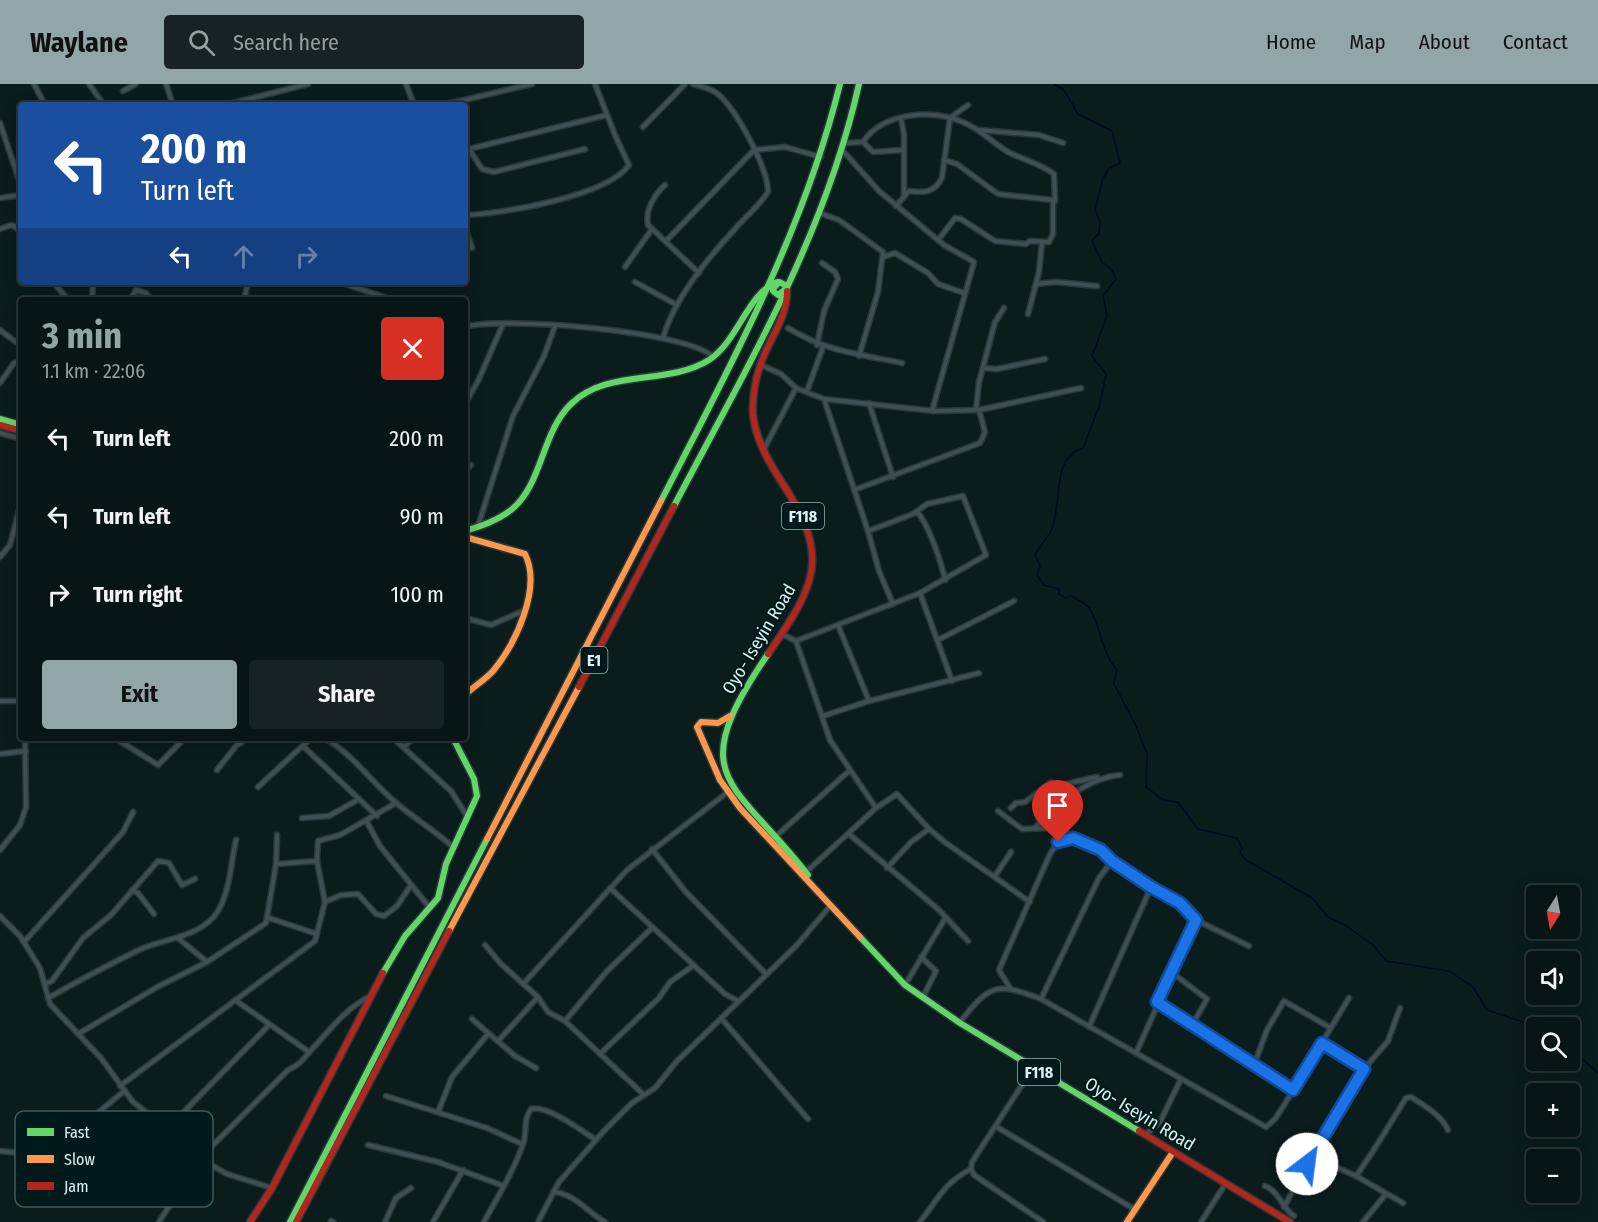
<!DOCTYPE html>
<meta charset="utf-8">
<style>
:root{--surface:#081516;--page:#162223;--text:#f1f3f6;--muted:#989fa1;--line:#293435;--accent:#93a6a7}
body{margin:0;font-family:"Fira Sans Condensed",sans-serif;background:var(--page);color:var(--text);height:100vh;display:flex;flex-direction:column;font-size:22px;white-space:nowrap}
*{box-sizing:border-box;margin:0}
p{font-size:20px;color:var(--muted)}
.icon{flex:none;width:33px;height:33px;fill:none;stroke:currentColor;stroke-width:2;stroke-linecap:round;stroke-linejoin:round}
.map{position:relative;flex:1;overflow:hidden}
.drawer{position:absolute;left:18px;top:213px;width:450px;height:444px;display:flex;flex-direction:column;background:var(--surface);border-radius:6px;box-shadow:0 3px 15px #0003,0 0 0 2px var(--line)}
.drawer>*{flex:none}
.hud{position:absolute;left:18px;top:18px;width:450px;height:183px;border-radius:6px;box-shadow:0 3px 15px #0003,0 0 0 2px var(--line);background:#1a4fa0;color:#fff;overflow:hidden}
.needle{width:39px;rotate:191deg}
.buttons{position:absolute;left:1526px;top:801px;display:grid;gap:12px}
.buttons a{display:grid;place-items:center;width:54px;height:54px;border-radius:6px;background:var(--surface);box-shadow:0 3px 15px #0003,0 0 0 2px var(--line);font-size:30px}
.pin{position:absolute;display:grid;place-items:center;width:51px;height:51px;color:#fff;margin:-62px -26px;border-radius:50% 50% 50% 0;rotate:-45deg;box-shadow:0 0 6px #0007}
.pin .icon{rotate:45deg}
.me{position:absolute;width:66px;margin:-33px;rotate:30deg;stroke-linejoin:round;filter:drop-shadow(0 0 4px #0008)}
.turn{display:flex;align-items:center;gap:21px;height:126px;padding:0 24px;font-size:27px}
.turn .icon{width:78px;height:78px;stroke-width:2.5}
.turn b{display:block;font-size:42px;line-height:51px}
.lanes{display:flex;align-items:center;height:57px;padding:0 24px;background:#0003;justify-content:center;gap:30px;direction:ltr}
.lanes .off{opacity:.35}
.round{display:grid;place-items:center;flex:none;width:63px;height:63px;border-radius:6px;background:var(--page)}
.summary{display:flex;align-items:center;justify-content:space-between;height:102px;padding:0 24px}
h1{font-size:36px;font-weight:700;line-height:45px;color:var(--accent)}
.cta{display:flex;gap:12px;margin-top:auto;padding:12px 24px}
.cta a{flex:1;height:69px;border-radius:6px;background:var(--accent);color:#111;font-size:24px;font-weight:700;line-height:69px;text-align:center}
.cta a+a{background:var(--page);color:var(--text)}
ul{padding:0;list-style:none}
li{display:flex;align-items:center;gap:18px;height:78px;padding:0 24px}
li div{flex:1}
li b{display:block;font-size:22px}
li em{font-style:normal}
header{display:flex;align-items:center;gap:36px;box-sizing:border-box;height:84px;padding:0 30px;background:var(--accent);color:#111}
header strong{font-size:28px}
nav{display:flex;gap:33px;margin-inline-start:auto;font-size:21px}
.search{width:420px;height:54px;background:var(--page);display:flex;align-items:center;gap:15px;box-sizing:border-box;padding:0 21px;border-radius:6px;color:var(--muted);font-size:22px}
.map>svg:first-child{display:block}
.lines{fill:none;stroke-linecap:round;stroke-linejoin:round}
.stream{stroke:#020722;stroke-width:1.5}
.street-casing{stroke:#2a3839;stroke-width:7}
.fast-casing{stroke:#2a3839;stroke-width:9}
.slow-casing{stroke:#2a3839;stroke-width:9}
.jam-casing{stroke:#2a3839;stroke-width:9}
.street{stroke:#3f4f53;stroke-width:4}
.fast{stroke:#63d668;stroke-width:6}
.slow{stroke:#ff974d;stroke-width:6}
.jam{stroke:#b3261e;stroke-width:6}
.route-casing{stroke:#114b97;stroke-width:15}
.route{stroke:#1a73e8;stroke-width:10}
.labels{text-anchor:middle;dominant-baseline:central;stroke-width:4.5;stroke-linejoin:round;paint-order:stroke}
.shield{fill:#001a1b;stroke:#9ab0b1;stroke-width:1.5}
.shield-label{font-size:16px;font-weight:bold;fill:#dcf1f1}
.street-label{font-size:18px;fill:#dcf1f1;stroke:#001a1b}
.key{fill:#001a1b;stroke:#425a5b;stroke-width:1.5}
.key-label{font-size:16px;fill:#dcf1f1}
</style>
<header>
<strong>Waylane</strong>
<div class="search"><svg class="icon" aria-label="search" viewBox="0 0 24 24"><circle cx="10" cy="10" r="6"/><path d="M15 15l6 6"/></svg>Search here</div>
<nav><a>Home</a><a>Map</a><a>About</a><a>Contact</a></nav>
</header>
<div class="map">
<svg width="1598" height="1138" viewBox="0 0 1598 1138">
<rect width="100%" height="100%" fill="#0b1c1d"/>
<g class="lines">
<g class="stream">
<path d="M 1054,0 L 1064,6 L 1078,30 L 1112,47 L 1120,79 L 1109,84 L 1103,94 L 1095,126 L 1100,138 L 1099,149 L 1092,157 L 1102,178 L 1112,186 L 1116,195 L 1103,212 L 1107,232 L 1092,272 L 1106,290 L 1100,320 L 1083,364 C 1050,373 1063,422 1051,447 C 1047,454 1040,463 1035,470 L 1040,482 L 1037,491 L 1044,501 L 1059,505 L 1059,510 L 1066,514 L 1070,511 C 1075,515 1087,519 1090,525 C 1101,543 1101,568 1117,586 L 1114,600 L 1136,642 L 1147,670 L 1146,703 L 1163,716 L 1178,718 L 1198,745 L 1237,754 L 1242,764 L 1240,769 L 1246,776 L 1312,814 L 1328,833 L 1345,841 L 1373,861 L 1386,877 L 1449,887 L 1473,903 L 1487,926 L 1541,944"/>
<polyline points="1569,963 1598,989"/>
</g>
<g class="street-casing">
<g id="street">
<polyline points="34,0 45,21"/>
<polyline points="89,0 104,21"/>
<polyline points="166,0 173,21"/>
<polyline points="406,0 414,21"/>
<polyline points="123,7 136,0"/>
<polyline points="225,21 308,0"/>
<polyline points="443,21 532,0"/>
<polyline points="901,34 904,51 904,110"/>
<polyline points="0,39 21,102"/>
<polyline points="643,43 685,0"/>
<polyline points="979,46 1039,51 1063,59"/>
<polyline points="863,58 873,68 903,66"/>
<path d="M 846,59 L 863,58 C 884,27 934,25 965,39 C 981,46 993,59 1008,68 C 1023,76 1040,79 1054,90 L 1055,117"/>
<polyline points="469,65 482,85 494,88 585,65"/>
<polyline points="465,66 607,31"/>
<polyline points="844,68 879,107 944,161 974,178 932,327"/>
<path d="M 665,101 C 654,111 645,126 648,141 L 699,189"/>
<polyline points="0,114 21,111"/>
<path d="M 896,122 L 909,107 C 924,109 934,109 942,94 L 950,34 L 968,21"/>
<polyline points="822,130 839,136 883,168 878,208 859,272"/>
<path d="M 465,131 C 502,130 608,112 629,81 L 615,51 L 595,0"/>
<polyline points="465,144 472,164"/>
<polyline points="0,145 12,141 21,147"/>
<polyline points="939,155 955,134 961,135 995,157 1026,160 1030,157 1049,158 1053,150 1053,116 998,110 957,80 944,76"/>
<polyline points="666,157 754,66 785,63 821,73"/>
<polyline points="883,173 895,169 928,189 938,200 964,209"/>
<polyline points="625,183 652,145"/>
<polyline points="57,198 57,203 69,216"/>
<polyline points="339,198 393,216"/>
<polyline points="635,198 677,221"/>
<polyline points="1036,200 1056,198 1097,202"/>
<polyline points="92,216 93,198"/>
<polyline points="130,216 136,206 146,209 151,216"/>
<polyline points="244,216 248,198"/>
<polyline points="343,216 344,216"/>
<polyline points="1028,230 1039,188 1042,158"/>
<path d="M 465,243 C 502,232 685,247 712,272"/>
<path d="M 788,244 C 827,268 859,270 902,279"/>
<polyline points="0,246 16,258"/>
<path d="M 663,254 C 674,215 706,176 734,146 C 745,133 759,122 768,108 C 768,84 737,27 719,11 C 712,4 702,3 693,0"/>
<polyline points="817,261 824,227 838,195 835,188 822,179"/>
<polyline points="761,281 781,290 796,304 824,315 934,327 979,326 1081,304"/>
<polyline points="983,284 997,285 1045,275"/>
<polyline points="0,299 14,279 21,277"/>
<polyline points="807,307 823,263"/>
<polyline points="824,315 868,447 879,487 893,520"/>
<polyline points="869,319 893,393"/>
<polyline points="465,320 479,295 503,240"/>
<polyline points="976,326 979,298 995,238 1004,224"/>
<polyline points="0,349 21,355"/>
<polyline points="764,365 796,304"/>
<polyline points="465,387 471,381"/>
<polyline points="854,406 980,359 985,348 979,326"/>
<path d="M 917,428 C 928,439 942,480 945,496"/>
<polyline points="478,442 513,332 544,272 555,242"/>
<polyline points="0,473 10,461 21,419"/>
<polyline points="920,509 952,597"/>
<polyline points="465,534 491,541 523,527"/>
<polyline points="838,541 869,617"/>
<polyline points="782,550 796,557 830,656 876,724"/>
<polyline points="938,556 1014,517"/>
<polyline points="796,557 920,509 986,471 963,412 927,420 913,430 868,447"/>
<polyline points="0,617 21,617"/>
<polyline points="823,632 869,617 979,589"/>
<polyline points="115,654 158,681 185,654"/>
<polyline points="237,654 241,659"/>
<path d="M 325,654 C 353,671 370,696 394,717 C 412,733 434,746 453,763"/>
<polyline points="393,654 451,707 467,732"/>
<polyline points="304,663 377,732"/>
<polyline points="404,663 414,654"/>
<polyline points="0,670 26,667"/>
<polyline points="217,686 236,662 247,654"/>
<polyline points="258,703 311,654"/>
<polyline points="1011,724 1016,719 1025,718 1051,698 1057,702 1097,693"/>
<polyline points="998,727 1022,745 1048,744 1067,749 1073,754 1101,766 1112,777 1151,803 1180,819 1196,836 1249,862"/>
<polyline points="302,734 329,732 359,715"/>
<polyline points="367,738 380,762 430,824"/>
<path d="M 1035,744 C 1052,721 1091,693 1120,691"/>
<polyline points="849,750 939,826 968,857"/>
<polyline points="775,753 849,687"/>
<polyline points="652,765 685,807 766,890"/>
<polyline points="0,766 20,741 26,723 25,654"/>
<polyline points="276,780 317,777"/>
<polyline points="887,784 911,758 929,745"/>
<polyline points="806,788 876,724 897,710 929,745 946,759 1030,818"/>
<polyline points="995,792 1011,768"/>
<polyline points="610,804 725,910 738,917"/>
<polyline points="132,806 138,809 154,830"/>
<polyline points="325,818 341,811 358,810 376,830 384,832 397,822 411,801"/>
<polyline points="0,832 20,852 40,884 50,920 101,974 133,1018 184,1057 211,1081 227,1090 272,1104"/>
<polyline points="269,834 317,850"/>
<polyline points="178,854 207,878"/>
<polyline points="24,858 123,748 133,728"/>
<polyline points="485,861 501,880 538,913 548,928 565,937 643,1010"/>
<polyline points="921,873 936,887 923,913"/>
<polyline points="1171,888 1207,915 1192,941"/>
<polyline points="524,899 627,786 728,708"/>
<polyline points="45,900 52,897 83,854 111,831 158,777 169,779 182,801 195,795"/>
<polyline points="905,901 946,833"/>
<polyline points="1010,904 999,886 1050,770 1058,758 1073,754"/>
<path d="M 48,914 C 78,897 110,880 141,865 C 166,854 202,853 218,827 C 230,807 231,778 236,756"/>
<polyline points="1041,915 1099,794 1112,777"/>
<polyline points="235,916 309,968"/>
<polyline points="1157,918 1293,1006"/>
<polyline points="721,934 808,1035"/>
<polyline points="472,935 515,972 536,984"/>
<polyline points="565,937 607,887 652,844"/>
<path d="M 960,938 C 990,900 996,898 1041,915 L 1266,1043 L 1275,1035 L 1283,1023 L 1349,914"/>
<polyline points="1089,943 1151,803"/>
<polyline points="78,950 159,902 207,878 266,839 276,780 277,751"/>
<polyline points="498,957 538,913"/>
<polyline points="1322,959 1364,985"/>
<polyline points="1136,969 1196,836"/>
<polyline points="600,970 659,914 670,898 694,881"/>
<polyline points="1254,981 1267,946 1284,917 1329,943"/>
<polyline points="120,1002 315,857 325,818 317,777 318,757 340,751 396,719"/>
<polyline points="386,1012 487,1044 522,1060"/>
<polyline points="438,1028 452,993 488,950"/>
<polyline points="997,1043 1134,1125"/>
<polyline points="168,1044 269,941"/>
<polyline points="1145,1051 1160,1038 1181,995"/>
<polyline points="368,1061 438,1078 504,1102"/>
<polyline points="0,1067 60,1073 65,1056 123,1008"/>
<polyline points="1311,1072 1356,1092 1403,1119"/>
<polyline points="971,1085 974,1091 1043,1138"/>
<path d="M 1356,1092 C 1375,1066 1389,1041 1406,1014 L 1411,1013 C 1424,1021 1442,1032 1448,1046"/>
<path d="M 1265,1102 C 1279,1107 1282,1124 1294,1132"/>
<path d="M 553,1108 C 574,1109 587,1128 605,1138"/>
<polyline points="1284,1123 1326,1045 1364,985 1388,957 1400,924"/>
<polyline points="331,1137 333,1138"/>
<path d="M 159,1138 L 201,1073 L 288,986 C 302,980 305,972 315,962 C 332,943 347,924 370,912"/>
<polyline points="385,1138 396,1114 411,1104"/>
<polyline points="433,1138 463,1086"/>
<path d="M 484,1138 C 498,1112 515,1085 524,1057 C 527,1045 523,1036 531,1025 C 548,1021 582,1047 596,1056"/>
<polyline points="538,1138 559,1098 603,1048 632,1019 655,1004 677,977 796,862 831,821"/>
<path d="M 920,1138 C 938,1115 944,1099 971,1085 L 972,1078 L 1033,984"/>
<polyline points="1201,1138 1226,1099"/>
<polyline points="1363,1138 1386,1110"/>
</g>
</g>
<g class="fast-casing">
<g id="fast">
<polyline points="772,199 773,207 778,211 786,205 785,201 779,198 773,205"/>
<polyline points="0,335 21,341"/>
<path d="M 661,417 C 731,281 803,149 840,0"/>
<path d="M 674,422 C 746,285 825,152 859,0"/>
<path d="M 465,447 C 481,442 497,437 511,426 C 543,400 541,349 571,320 C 608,284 667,302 709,276 C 738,257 748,209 777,198"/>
<path d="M 768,570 C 683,695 731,693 808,791"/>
<polyline points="860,853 905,901 960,939 1139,1047"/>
<polyline points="383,889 405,852 438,814 446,780 477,712 474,695 453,654"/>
<polyline points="290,1138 487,755"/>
</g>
</g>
<g class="slow-casing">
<g id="slow">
<path d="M 465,453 L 525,470 C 542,504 516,559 493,587 C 485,596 474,602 465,611"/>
<polyline points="730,632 718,639 701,638 697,643 720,696 740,724 860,853"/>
<polyline points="487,755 661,417"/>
<polyline points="449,847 579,603"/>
<polyline points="1127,1138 1173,1068"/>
</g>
</g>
<g class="jam-casing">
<g id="jam">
<polyline points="0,341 21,347"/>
<path d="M 768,570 C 817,499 831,473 781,397 C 768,377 755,354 753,330 C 752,308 757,286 766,267 C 775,247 787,230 787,207"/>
<polyline points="579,603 674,422"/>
<polyline points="1139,1047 1290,1138"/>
<polyline points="250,1138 272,1104 383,889"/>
<polyline points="296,1138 449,847"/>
</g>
</g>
<use href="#street" class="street"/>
<use href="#fast" class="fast"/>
<use href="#slow" class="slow"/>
<use href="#jam" class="jam"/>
</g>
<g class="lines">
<g class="route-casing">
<polyline id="route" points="1058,758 1073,754 1101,766 1112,777 1151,803 1180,819 1196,836 1157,918 1293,1006 1322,959 1364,985 1307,1080"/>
</g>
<use href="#route" class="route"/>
</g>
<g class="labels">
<g class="shield">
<rect x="782" y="419" width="42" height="26" rx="4.5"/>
<rect x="580.5" y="563" width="27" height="26" rx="4.5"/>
<rect x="1018" y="975" width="42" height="26" rx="4.5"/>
</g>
<g class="shield-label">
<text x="803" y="432">F118</text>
<text x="594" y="576">E1</text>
<text x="1039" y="988">F118</text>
</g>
<g class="street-label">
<text transform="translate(759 555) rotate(-59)">Oyo- Iseyin Road</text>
<text transform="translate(1140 1030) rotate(31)">Oyo- Iseyin Road</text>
</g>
</g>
<rect x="15" y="1027" width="198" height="96" rx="9" class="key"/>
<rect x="27" y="1044" width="27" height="8" fill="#63d668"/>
<rect x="27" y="1071" width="27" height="8" fill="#ff974d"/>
<rect x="27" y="1098" width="27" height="8" fill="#b3261e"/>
<g class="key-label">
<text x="64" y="1054">Fast</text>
<text x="64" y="1081">Slow</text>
<text x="64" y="1108">Jam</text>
</g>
</svg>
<div class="buttons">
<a><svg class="needle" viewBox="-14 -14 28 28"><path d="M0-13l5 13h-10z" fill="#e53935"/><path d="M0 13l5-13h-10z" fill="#989fa1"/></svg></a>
<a><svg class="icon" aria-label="sound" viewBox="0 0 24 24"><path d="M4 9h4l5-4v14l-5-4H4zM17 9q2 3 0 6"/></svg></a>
<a><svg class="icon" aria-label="search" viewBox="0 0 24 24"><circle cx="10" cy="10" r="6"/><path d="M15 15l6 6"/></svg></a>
<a>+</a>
<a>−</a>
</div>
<div class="pin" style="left:1058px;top:758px;background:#d93025"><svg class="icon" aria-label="arrive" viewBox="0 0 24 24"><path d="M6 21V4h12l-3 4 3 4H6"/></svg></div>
<svg class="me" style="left:1307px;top:1080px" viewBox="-20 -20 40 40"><circle r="19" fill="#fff"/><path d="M0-13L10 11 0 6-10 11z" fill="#1a73e8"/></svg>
<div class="hud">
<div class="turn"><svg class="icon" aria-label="left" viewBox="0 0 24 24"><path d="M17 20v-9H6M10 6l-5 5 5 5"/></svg><div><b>200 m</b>Turn left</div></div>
<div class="lanes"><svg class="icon" aria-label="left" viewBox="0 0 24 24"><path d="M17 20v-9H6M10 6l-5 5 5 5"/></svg><svg class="icon off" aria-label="ahead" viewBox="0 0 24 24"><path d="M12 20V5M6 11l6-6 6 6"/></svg><svg class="icon off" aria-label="right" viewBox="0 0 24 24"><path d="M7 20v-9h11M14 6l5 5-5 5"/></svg></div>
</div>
<section class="drawer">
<div class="summary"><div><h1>3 min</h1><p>1.1 km · 22:06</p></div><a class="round" style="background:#d93025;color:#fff"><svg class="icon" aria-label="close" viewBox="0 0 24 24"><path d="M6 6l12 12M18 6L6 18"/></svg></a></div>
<ul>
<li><svg class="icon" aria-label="left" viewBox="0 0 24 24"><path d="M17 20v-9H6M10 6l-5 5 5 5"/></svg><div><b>Turn left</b></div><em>200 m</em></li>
<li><svg class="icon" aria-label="left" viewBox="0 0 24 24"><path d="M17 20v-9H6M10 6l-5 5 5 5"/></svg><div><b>Turn left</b></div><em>90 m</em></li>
<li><svg class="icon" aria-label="right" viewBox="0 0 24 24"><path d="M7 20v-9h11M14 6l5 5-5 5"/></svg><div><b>Turn right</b></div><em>100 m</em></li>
</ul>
<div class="cta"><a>Exit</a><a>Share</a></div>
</section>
</div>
